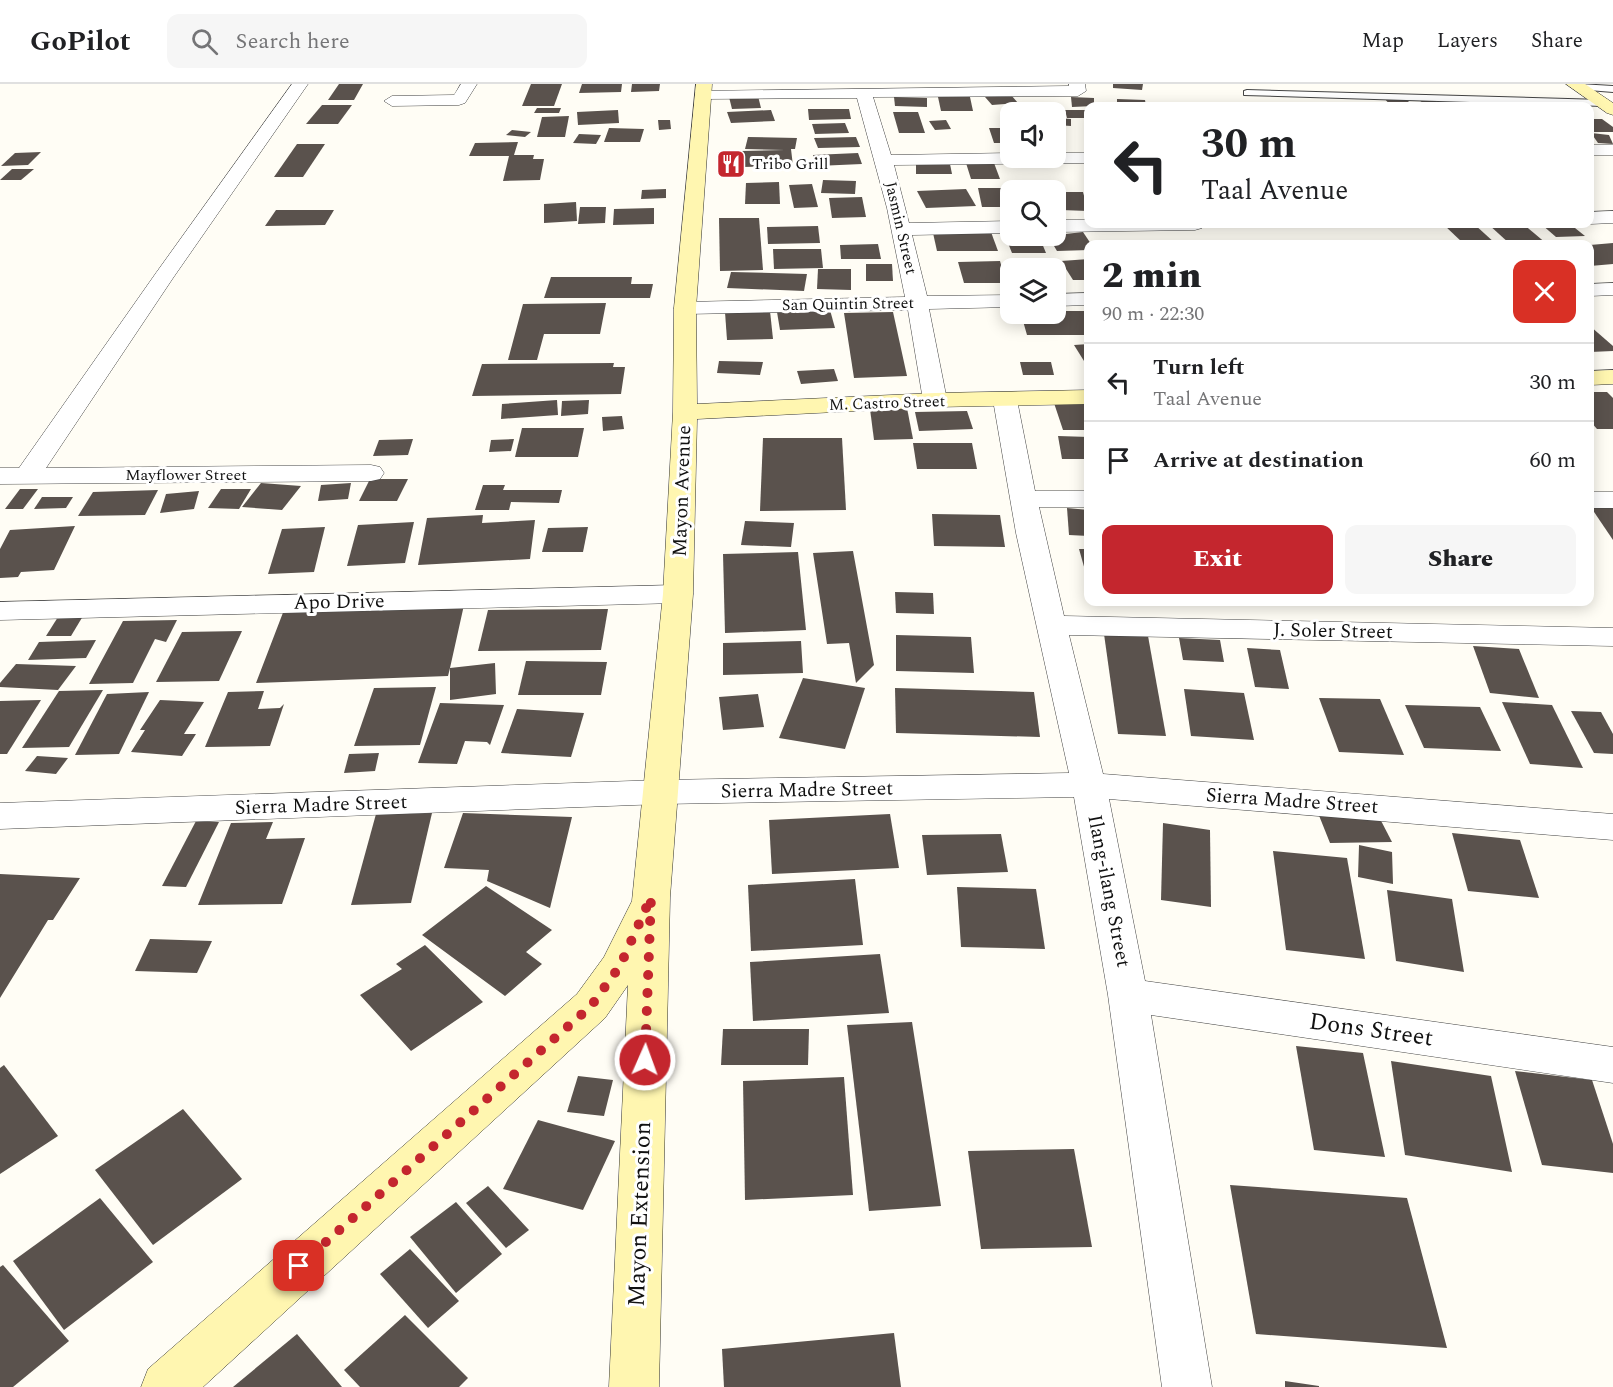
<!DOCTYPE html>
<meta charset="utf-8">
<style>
:root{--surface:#fff;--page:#f6f6f6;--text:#202124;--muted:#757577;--line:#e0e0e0;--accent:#c4262e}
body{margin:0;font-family:Spectral,serif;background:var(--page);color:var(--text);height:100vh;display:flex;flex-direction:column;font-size:22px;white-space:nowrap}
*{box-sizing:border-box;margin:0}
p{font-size:20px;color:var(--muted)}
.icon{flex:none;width:33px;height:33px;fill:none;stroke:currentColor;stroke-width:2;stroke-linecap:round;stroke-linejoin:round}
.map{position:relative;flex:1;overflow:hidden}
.sheet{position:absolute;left:1084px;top:156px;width:510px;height:366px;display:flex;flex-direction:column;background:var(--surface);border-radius:12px;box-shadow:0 3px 15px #0003}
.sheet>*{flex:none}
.banner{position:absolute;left:1084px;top:18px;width:510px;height:126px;border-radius:12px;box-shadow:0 3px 15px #0003;background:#fff;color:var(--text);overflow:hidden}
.buttons{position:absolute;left:1000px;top:18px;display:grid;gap:12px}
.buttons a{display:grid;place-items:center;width:66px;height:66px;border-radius:12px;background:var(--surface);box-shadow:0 3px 15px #0003;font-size:30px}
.pin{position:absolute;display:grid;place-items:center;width:51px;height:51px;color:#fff;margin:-26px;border-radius:12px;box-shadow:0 3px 9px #0006}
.me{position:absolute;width:66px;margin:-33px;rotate:2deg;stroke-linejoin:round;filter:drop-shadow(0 0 4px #0008)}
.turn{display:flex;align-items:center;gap:21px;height:126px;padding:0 18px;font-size:27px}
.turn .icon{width:78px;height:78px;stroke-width:2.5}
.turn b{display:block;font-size:42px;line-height:51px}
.round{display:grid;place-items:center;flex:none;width:63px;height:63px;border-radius:12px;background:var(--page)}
.head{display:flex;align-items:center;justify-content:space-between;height:102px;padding:0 18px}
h1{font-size:36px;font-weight:800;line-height:45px}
.button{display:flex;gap:12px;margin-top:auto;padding:12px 18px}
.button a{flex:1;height:69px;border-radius:12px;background:var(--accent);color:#fff;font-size:24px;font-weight:800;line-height:69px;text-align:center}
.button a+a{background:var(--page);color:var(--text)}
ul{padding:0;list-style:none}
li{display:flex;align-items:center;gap:18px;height:78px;padding:0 18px;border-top:2px solid var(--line)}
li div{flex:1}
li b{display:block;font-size:22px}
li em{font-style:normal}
header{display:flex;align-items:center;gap:36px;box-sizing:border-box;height:84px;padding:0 30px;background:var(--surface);border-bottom:2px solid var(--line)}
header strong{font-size:28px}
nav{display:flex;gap:33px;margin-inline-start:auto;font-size:21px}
.search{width:420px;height:54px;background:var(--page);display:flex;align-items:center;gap:15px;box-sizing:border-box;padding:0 21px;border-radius:12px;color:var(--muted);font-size:22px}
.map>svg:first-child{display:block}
.building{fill:#5a524d}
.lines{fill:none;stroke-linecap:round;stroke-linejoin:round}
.lane-casing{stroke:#444;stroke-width:2}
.street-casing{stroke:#444;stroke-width:1}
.secondary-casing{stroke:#333;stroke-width:1}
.lane{fill:#fff;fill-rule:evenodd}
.street{fill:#fff;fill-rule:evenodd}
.secondary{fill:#fff6b0;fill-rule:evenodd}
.route{stroke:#c4262e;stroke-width:10;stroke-dasharray:0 18}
.labels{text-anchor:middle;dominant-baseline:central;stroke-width:6;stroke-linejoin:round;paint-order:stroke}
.far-poi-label{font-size:16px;fill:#111;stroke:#fff;text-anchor:start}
.far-street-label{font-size:16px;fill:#111;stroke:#fff}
.street-label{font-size:20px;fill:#111;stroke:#fff}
.near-street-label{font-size:24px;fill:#111;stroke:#fff}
</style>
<header>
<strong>GoPilot</strong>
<div class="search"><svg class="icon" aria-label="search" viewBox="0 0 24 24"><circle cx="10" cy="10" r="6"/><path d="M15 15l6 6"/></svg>Search here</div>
<nav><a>Map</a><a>Layers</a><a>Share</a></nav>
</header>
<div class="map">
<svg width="1613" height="1303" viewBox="0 0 1613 1303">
<rect width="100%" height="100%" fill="#fffdf5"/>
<g class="building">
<polygon points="339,0 363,0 354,16 328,16"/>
<polygon points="531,0 562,0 554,22 522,22"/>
<polygon points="582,0 622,0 621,8 579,9"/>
<polygon points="632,0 660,0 659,7 631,8"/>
<polygon points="1113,0 1143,0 1142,6 1113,4"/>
<polygon points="1011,11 1018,19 992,21 985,13"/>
<polygon points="758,12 761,24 732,25 729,13"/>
<polygon points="894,13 927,14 927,23 895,22"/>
<polygon points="938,13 970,13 973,27 941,27"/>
<polygon points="1071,13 1094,14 1094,22 1072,23"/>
<polygon points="1384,14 1405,14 1413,22 1391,22"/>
<polygon points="1117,15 1145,16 1146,22 1117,22"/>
<polygon points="1419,16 1434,16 1442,22 1427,22"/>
<polygon points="1450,16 1468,17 1472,22 1455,22"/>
<polygon points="1518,17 1526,22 1491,22 1485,18"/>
<polygon points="322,21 352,21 338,40 306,40"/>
<polygon points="537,24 561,24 559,29 534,29"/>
<polygon points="808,25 849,25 851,35 809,36"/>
<polygon points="618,26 619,39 578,41 577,28"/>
<polygon points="771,26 775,37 731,39 727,28"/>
<polygon points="1065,26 1089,26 1089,34 1067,34"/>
<polygon points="893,28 918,28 925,49 899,49"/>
<polygon points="569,32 565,53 537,53 542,33"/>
<polygon points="1056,34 1071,35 1071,42 1056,41"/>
<polygon points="1590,35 1602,35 1613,43 1613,48 1590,48"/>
<polygon points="658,36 670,36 671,45 659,46"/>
<polygon points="946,36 951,45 935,46 929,37"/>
<polygon points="845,39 849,49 815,50 812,40"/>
<polygon points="609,44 644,45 640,58 604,58"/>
<polygon points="989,44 1009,44 1011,59 994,59"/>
<polygon points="512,46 531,48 525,53 506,51"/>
<polygon points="1591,49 1609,51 1613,60 1598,59"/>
<polygon points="579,50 601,51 596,60 573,59"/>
<polygon points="748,53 797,54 795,65 791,65 793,82 742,83 741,67 785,66 745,65"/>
<polygon points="856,53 860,63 818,64 814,54"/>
<polygon points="518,58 514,71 534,71 533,75 544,75 540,96 503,97 509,72 469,72 475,59"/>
<polygon points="297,60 325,60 303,93 274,93"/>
<polygon points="41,68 28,81 1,82 15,69"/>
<polygon points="858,69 862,80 817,82 813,71"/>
<polygon points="916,79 950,80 952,90 916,90"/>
<polygon points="966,79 994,79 1000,95 971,95"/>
<polygon points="12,85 34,85 21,96 0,96"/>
<polygon points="823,96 856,97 855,110 821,109"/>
<polygon points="779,98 780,120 745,120 746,99"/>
<polygon points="812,100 818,123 794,124 789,101"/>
<polygon points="1043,101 1048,106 1014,106 1011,103"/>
<polygon points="978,104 1005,104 1010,123 982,123"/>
<polygon points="666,105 666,114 641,115 642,106"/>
<polygon points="966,105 976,122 926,124 917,107"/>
<polygon points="1057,108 1083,108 1088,127 1061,126"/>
<polygon points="862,113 866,133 832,134 829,114"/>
<polygon points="576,118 577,137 544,139 544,120"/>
<polygon points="580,123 606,123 605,139 578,140"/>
<polygon points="654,124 654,140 613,141 614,125"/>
<polygon points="276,126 334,126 325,141 265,142"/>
<polygon points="719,134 759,134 763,186 720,187"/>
<polygon points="1474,140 1496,160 1464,160 1444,141"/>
<polygon points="1488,140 1523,140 1547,160 1510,160"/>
<polygon points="1541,140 1570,140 1585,152 1556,153"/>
<polygon points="818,142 820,159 768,160 767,143"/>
<polygon points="991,148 998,167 937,167 933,149"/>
<polygon points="1083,148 1091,160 1089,166 1057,167 1048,152"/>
<polygon points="1004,149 1011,149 1011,152 1039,152 1046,169 1012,169"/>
<polygon points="1613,159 1613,180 1590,182 1590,161"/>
<polygon points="878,160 881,175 841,175 840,161"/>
<polygon points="773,165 821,165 823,184 774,185"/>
<polygon points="1089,175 1089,196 1073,196 1061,177"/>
<polygon points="1000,177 1006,199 964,199 958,178"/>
<polygon points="1014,177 1043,177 1046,184 1016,184"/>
<polygon points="866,180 892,180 893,197 866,197"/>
<polygon points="818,185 851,185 851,206 817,205"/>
<polygon points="731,188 807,190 804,207 727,204"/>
<polygon points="551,193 632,193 631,200 653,200 650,214 544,214"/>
<polygon points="606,219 600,250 544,250 537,276 508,276 523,220"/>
<polygon points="830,226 835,244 780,246 777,228"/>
<polygon points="770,227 773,255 727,256 725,228"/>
<polygon points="1056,227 1089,227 1089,251 1027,251 1021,230 1056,230"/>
<polygon points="893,228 907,292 854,294 844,229"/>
<polygon points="1590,242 1613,262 1613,267 1590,268"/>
<polygon points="1089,260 1089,285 1074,261"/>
<polygon points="719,277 763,278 760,291 717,289"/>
<polygon points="1020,278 1051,278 1054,291 1023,291"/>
<polygon points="614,279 613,283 625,283 621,310 472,312 482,280"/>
<polygon points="834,285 838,297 801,300 797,287"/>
<polygon points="1590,308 1607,308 1613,314 1613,345 1597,345 1590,337"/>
<polygon points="557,316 558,331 501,335 502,320"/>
<polygon points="589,316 588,330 561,332 562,317"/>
<polygon points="1054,319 1089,319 1089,346 1063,346"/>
<polygon points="907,324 913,355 874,356 870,325"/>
<polygon points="967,327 973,345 919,347 915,328"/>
<polygon points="622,332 624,345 603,347 602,333"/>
<polygon points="522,344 584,344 578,373 515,373"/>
<polygon points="1058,352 1089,353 1089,375 1062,375"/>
<polygon points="763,354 842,354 846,426 760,427"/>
<polygon points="413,355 408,371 373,372 379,356"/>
<polygon points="514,355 511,367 489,368 491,356"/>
<polygon points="913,359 972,359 977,385 917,385"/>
<polygon points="370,395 408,395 397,417 359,417"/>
<polygon points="261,399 301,402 282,426 242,423"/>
<polygon points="351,399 348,415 318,417 321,401"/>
<polygon points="483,401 505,401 503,406 562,406 559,419 511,418 509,426 475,426"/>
<polygon points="20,405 38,405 23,425 5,425"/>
<polygon points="221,405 251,405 239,425 208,424"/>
<polygon points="158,406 145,431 78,432 93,408"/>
<polygon points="199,407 194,425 160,429 166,410"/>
<polygon points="42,413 73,413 66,424 34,425"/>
<polygon points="1590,417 1613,418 1613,456 1590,422"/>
<polygon points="1067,424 1089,426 1089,452 1069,451"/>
<polygon points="932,430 1000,431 1005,463 934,462"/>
<polygon points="483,431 482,439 535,436 530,475 418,481 427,434"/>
<polygon points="745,437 794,439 791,463 741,461"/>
<polygon points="414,438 405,479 347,482 358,441"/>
<polygon points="75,442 54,486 21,488 18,493 0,494 0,465 10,446"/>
<polygon points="325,443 314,488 268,490 282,445"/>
<polygon points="588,443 583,468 542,468 548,444"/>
<polygon points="1079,465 1089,465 1089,497 1088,497"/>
<polygon points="853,467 874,581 856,599 849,559 827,560 813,469"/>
<polygon points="798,468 806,546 725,549 723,470"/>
<polygon points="895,508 933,509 934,530 896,529"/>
<polygon points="464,521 450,584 495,579 496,610 450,616 450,584 448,592 256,599 284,526"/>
<polygon points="608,525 601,566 478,567 488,526"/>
<polygon points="83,532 71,552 46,552 58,533"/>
<polygon points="177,536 166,558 155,555 133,599 89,600 123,537"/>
<polygon points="242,547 219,597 156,598 182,548"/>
<polygon points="1104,550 1148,552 1166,652 1118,650"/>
<polygon points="896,551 971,553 974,589 896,587"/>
<polygon points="1179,554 1220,556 1224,578 1183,576"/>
<polygon points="96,556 86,574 28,576 39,558"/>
<polygon points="801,557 803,589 723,591 723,559"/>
<polygon points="1473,562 1519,565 1539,614 1490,609"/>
<polygon points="1247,564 1280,566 1289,605 1255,603"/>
<polygon points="526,577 607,578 601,611 518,611"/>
<polygon points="16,580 76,582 58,606 0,603 0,599"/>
<polygon points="803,594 865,604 845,665 779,654"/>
<polygon points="436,603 420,661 354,662 374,604"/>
<polygon points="895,604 1034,608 1040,653 896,649"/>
<polygon points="1184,605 1244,609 1254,656 1191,652"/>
<polygon points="103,606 69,663 22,664 59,607"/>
<polygon points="264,607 258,625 280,624 284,620 270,662 205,663 228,608"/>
<polygon points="149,608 119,670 75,671 107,610"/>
<polygon points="758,610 764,643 723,646 719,613"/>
<polygon points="1319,614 1380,615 1404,671 1339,668"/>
<polygon points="41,616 7,670 0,670 0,617"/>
<polygon points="160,616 204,618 184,650 196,650 182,672 131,668 145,646 140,646"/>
<polygon points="1502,618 1552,621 1583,684 1530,680"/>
<polygon points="440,619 504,621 490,661 487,658 465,657 457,680 418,679"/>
<polygon points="1405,621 1480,623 1501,667 1424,664"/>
<polygon points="517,625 584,629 571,673 501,669"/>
<polygon points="1571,627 1601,628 1613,650 1613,670 1594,669"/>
<polygon points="379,669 375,687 344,689 349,670"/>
<polygon points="37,672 68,674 56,690 25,687"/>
<polygon points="432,729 411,819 351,821 376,730"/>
<polygon points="463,729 572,733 550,824 487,797 489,786 444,784"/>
<polygon points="1318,729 1377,729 1392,758 1330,759"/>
<polygon points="890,730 899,784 772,790 769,736"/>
<polygon points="196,737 219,738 186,803 162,802"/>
<polygon points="273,738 266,755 305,754 282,820 198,821 231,739"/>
<polygon points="1163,739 1210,746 1211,823 1161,816"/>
<polygon points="1452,749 1520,756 1539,814 1468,807"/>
<polygon points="1001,750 1008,788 927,791 922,751"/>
<polygon points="1359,761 1392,768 1393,800 1358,793"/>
<polygon points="1273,767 1347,774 1365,875 1286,866"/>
<polygon points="0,790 80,794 53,836 48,836 0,914"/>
<polygon points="855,795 863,861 751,867 748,801"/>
<polygon points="486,802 552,846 526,868 542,880 505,912 422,851"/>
<polygon points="957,803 1036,805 1045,865 961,863"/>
<polygon points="1387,806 1452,815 1464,888 1396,877"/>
<polygon points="150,855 212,857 197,889 135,887"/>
<polygon points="425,861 483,918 411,967 360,911 402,885 396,880"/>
<polygon points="880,870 889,929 753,937 750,878"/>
<polygon points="912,938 941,1122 869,1127 847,941"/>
<polygon points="723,945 809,945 808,981 721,981"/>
<polygon points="1296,962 1363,969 1385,1073 1314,1066"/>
<polygon points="1391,977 1491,992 1512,1088 1405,1071"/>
<polygon points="4,981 58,1052 0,1090 0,984"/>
<polygon points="1515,987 1592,996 1613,1060 1613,1089 1542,1081"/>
<polygon points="578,992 613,996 604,1032 567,1028"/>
<polygon points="844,993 853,1111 745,1116 743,997"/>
<polygon points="183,1025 242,1095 153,1161 95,1086"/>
<polygon points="538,1036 615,1057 583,1126 503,1105"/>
<polygon points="1074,1065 1092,1163 981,1165 968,1067"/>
<polygon points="1230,1101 1407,1114 1447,1264 1256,1250"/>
<polygon points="488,1102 529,1146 506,1164 466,1119"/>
<polygon points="100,1114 153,1178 64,1246 13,1177"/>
<polygon points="456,1118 502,1170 456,1209 410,1153"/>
<polygon points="410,1165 459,1217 428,1244 380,1190"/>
<polygon points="3,1181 69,1257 13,1303 0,1303 0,1183"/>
<polygon points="405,1231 468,1294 459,1303 360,1303 344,1286"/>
<polygon points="894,1249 901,1303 724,1303 722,1265"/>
<polygon points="297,1250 342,1303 233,1303"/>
<polygon points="1285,1297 1319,1302 1319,1303 1285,1303"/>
</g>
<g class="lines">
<g class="lane-casing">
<g id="lane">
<polygon points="1579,0 1613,2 1613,8 1576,5 1575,3"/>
<polygon points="1247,6 1603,16 1607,19 1603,22 1244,11 1244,7"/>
</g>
</g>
<g class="street-casing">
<g id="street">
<polygon points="292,0 308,0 173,194 46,384 371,381 380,383 384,389 380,395 371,397 0,400 0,384 19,384 156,189"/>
<polygon points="461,0 477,0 465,19 459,21 392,22 384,17 392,12 454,11"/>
<polygon points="1069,0 1085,0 1086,7 1078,12 873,13 891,71 1011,69 1011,74 1056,74 1056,69 1089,69 1089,79 894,81 909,139 1011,137 1011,149 912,151 927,212 1011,211 1011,223 929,225 947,316 944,321 935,323 926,321 923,316 908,226 685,230 677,229 674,224 677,219 685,218 905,213 887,124 857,14 703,15 695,10 697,7 1069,2"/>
<rect x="1590" y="61" width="23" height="10"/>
<polygon points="1613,127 1613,139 1590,140 1589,140 1590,128"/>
<polygon points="1056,136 1089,136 1089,140 1205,140 1202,144 1195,146 1056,148"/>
<polygon points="1613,199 1613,211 1590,212 1590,200"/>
<polygon points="1089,209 1089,221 1056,222 1056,210"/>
<polygon points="1005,309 1014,311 1017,316 1035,407 1089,407 1089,423 1039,423 1064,532 1613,544 1613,562 1069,551 1103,690 1613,730 1613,756 1109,715 1145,897 1613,963 1613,999 1151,931 1212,1303 1162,1303 1108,911 1074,713 661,720 0,745 0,719 661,696 1069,689 1016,449 993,316 996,311"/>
<rect x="1590" y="408" width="23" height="16"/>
<polygon points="678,501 688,504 693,510 688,516 678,519 0,536 0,518"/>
</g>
</g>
<g class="secondary-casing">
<g id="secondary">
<polygon points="696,0 712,0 696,224 697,320 935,309 1089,306 1089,320 935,323 697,335 693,510 670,813 659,1303 609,1303 628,901 605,934 203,1303 141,1303 148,1285 577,910 604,873 632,817 663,510 673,328 674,224"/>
<polygon points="1566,0 1585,0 1613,19 1613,31 1607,29"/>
<polygon points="1613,286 1613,300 1590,301 1590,287"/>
</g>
</g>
<use href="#lane" class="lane"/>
<use href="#street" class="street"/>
<use href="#secondary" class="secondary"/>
</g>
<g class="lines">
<polyline class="route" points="299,1182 591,922 620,882 651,813 645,976"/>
</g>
<defs>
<g id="restaurant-square" transform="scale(1.5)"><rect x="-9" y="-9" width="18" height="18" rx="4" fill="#c4262e" stroke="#fff"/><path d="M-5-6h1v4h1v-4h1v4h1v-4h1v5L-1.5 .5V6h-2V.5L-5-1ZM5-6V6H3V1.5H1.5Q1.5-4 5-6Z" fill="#fff"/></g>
</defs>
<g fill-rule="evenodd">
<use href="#restaurant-square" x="731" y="80"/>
</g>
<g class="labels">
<g class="far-poi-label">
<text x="752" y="80">Tribo Grill</text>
</g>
<g class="far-street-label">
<text transform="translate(901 144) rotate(77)">Jasmin Street</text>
<text transform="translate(848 220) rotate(-1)">San Quintin Street</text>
<text transform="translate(887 319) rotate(-2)">M. Castro Street</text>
<text x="186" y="391">Mayflower Street</text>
</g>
<g class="street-label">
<text transform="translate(682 407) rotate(-88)">Mayon Avenue</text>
<text transform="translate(339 518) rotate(-1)">Apo Drive</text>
<text transform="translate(1333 547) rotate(1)">J. Soler Street</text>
<text transform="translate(807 706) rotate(-1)">Sierra Madre Street</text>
<text transform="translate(1292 717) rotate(4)">Sierra Madre Street</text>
<text transform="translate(321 721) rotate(-2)">Sierra Madre Street</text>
<text transform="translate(1109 807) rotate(79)">Ilang-ilang Street</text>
</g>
<g class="near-street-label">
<text transform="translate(1371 946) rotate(8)">Dons Street</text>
<text transform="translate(640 1130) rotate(-88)">Mayon Extension</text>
</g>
</g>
</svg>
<div class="buttons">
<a><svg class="icon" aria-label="sound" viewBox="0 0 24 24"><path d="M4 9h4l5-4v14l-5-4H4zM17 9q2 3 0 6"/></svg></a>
<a><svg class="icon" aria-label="search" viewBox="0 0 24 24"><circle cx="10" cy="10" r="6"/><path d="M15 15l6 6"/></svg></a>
<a><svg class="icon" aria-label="layers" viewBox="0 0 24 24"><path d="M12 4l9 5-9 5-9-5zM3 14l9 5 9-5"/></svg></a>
</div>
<div class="pin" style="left:299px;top:1182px;background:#d93025"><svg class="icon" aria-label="arrive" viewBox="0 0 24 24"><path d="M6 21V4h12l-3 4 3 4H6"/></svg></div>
<svg class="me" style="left:645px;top:976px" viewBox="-20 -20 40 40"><circle r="17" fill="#c4262e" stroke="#fff" stroke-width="3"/><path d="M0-11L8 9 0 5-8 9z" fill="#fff"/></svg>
<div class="banner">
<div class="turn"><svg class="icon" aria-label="left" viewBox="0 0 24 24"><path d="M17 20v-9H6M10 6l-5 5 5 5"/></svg><div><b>30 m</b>Taal Avenue</div></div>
</div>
<section class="sheet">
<div class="head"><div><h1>2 min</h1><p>90 m · 22:30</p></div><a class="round" style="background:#d93025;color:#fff"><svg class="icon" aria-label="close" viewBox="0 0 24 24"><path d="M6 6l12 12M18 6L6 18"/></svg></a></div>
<ul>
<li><svg class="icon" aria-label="left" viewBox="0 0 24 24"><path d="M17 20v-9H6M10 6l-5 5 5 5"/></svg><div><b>Turn left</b><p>Taal Avenue</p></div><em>30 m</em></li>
<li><svg class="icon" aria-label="arrive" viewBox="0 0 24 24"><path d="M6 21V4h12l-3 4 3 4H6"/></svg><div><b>Arrive at destination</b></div><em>60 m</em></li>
</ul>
<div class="button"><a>Exit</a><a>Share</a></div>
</section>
</div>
